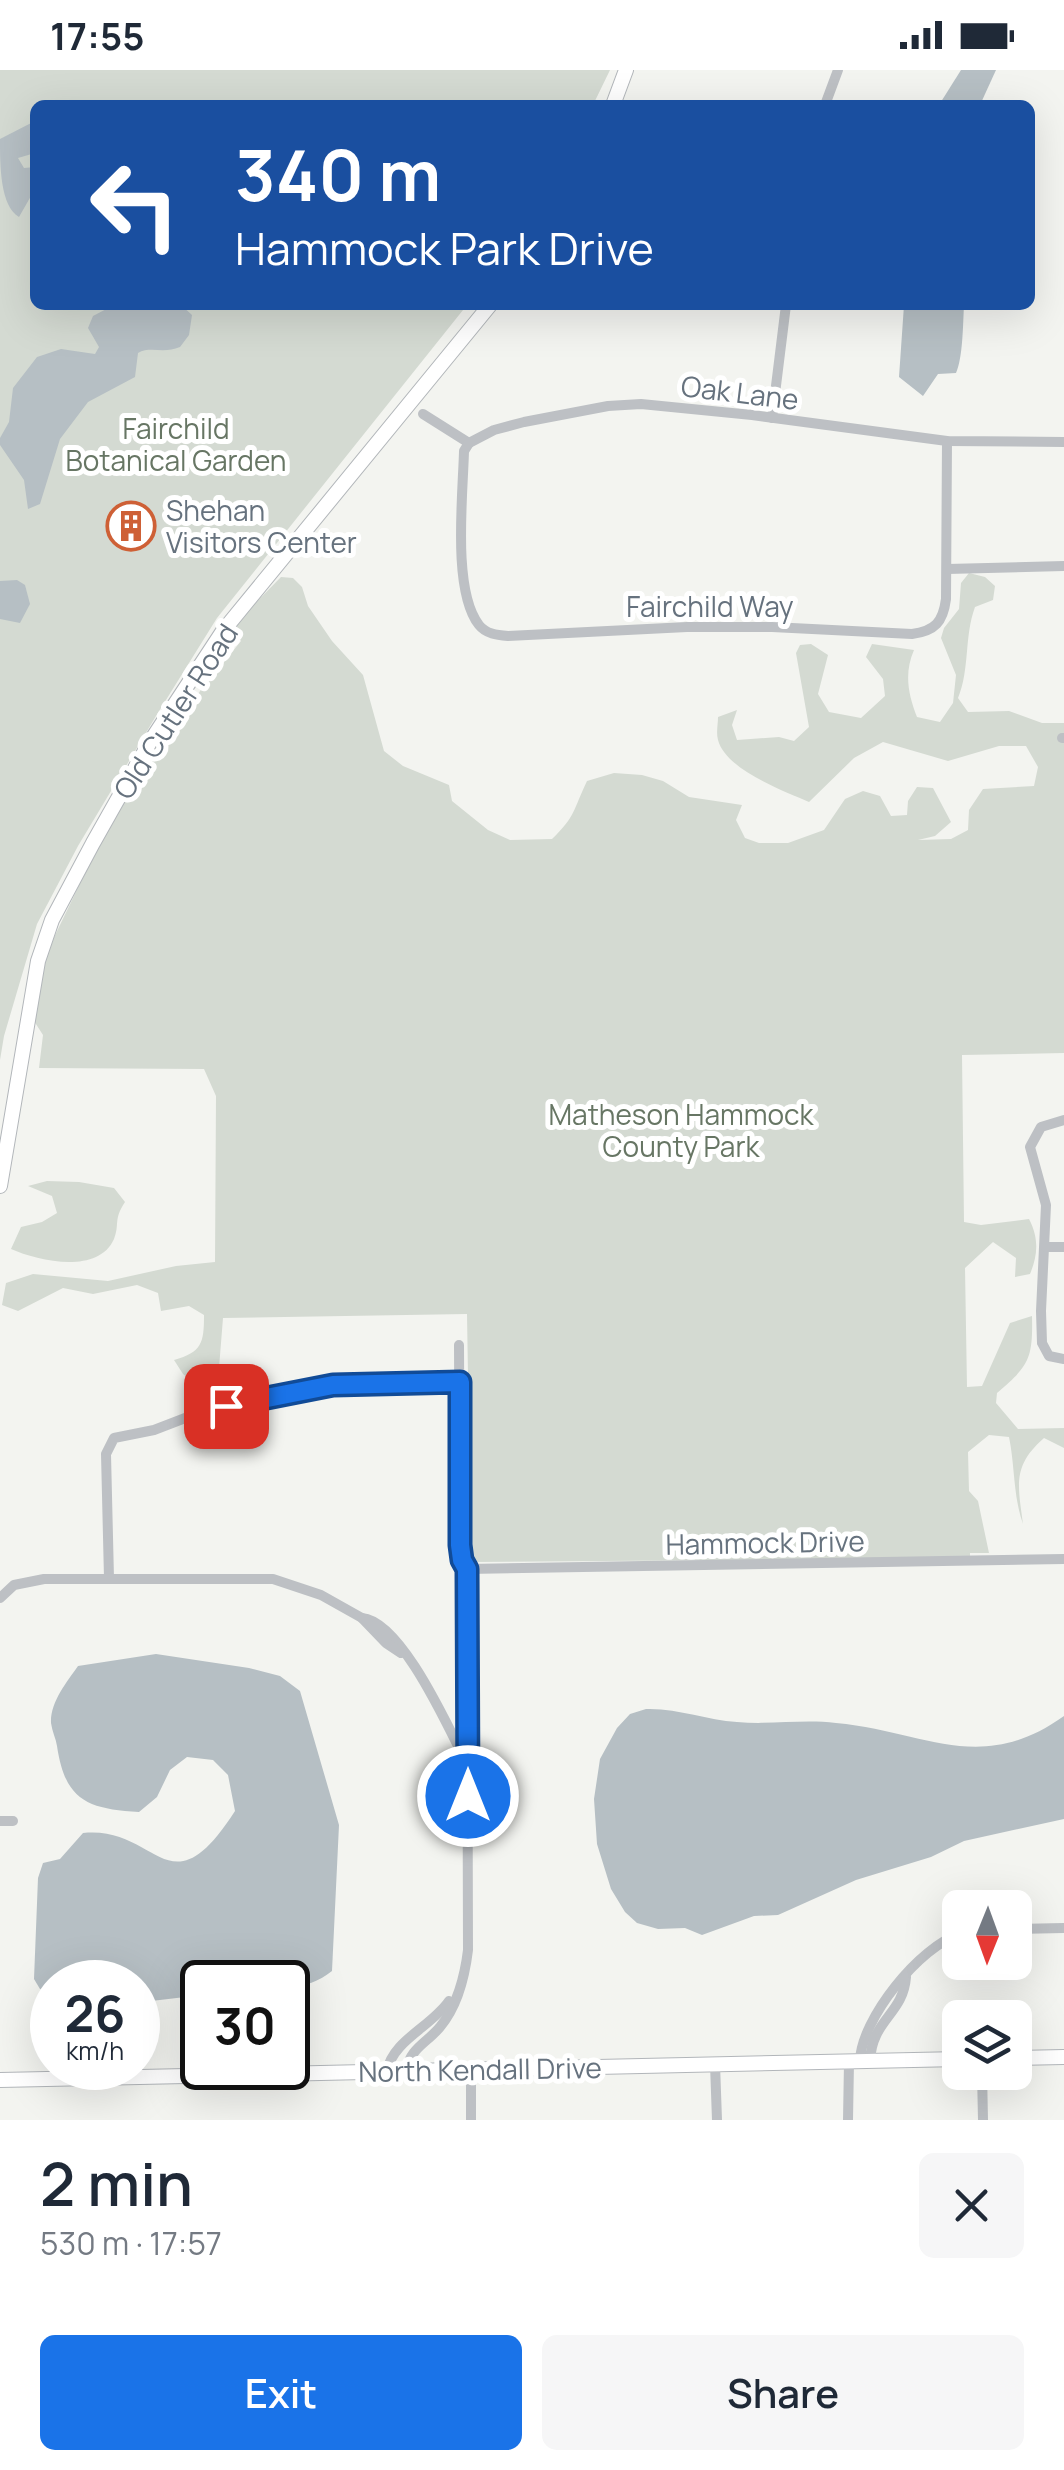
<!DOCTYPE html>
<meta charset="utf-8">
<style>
:root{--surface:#fff;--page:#f6f6f7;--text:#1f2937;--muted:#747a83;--accent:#1a73e8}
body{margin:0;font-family:Manrope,sans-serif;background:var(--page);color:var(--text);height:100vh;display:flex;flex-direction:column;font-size:38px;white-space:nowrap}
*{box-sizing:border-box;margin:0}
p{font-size:32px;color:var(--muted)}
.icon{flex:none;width:55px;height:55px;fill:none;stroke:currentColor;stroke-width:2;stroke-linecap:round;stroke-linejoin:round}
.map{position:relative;height:2050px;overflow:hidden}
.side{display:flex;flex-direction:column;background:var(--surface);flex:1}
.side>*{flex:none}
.top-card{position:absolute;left:30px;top:30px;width:1005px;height:210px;border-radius:15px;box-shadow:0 10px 40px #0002;background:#1a4fa0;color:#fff;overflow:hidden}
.needle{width:65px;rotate:181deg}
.controls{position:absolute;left:942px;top:1820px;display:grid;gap:20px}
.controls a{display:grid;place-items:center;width:90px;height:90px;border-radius:15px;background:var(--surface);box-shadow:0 10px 40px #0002;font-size:50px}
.speed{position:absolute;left:30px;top:1890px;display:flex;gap:20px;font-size:50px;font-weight:700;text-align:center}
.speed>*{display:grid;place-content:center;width:130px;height:130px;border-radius:50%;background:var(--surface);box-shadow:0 10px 40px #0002;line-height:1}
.speed small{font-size:25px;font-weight:400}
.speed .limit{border:5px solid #111;border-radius:15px;background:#fff;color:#111}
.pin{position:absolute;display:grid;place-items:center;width:85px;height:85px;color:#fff;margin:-42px;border-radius:20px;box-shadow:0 5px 15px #0006}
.me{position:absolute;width:110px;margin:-55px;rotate:0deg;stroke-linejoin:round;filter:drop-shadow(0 0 8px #0008)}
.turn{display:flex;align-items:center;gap:35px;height:210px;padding:0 40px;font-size:45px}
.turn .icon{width:130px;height:130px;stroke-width:2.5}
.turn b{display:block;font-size:70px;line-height:85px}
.round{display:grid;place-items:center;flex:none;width:105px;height:105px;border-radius:15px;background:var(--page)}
.summary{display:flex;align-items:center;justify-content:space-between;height:170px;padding:0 40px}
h1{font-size:60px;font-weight:600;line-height:75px}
.primary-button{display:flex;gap:20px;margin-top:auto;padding:20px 40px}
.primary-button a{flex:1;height:115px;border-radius:15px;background:var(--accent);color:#fff;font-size:40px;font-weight:600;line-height:115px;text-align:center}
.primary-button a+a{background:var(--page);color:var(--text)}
.status{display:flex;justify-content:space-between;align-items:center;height:70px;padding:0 50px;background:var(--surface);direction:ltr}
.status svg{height:28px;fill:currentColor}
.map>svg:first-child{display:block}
.green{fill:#d4dad2}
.water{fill:#b6bfc4}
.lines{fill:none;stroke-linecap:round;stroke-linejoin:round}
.secondary-casing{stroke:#b2b6ba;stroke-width:16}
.street{stroke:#bdc0c4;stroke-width:10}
.secondary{stroke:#fff;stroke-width:14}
.route-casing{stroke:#114b97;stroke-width:25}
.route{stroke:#1a73e8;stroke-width:18}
.labels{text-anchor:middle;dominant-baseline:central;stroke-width:10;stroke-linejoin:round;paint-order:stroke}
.street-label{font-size:28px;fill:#66727e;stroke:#fff}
.park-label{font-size:28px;fill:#677664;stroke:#fff}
.poi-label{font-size:28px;fill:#66727e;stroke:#fff;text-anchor:start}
</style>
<div class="status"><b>17:55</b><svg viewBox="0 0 49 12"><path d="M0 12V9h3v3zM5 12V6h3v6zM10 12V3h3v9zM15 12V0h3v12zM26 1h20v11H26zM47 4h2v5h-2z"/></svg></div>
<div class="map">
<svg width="1064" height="2050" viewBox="0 0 1064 2050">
<rect width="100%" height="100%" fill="#f3f4f0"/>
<g class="green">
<polygon points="0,0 610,0 593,35 35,35 35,235 467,235 217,548 156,646 78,776 37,854 4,966 0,990"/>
<path d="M 969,503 L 985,507 L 995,516 L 993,530 L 975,537 C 964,567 970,599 958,628 L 968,642 L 1009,641 L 1042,653 L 1064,653 L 1064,983 L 962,985 L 964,1152 L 981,1155 L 1029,1149 C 1039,1168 1038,1185 1030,1204 L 1015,1207 L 1016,1188 L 993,1172 L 965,1198 L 967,1317 L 982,1316 L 1010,1253 L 1032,1246 C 1033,1289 1029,1296 997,1323 L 996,1333 L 1018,1359 L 1064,1358 L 1064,1378 L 1044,1368 C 1012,1396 1018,1415 1023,1454 C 1013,1426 1015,1396 1009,1367 L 989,1365 L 968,1382 L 969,1421 L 978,1431 L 989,1483 L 970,1483 L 970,1488 L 471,1492 L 467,1244 L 223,1248 L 217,1323 L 208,1324 L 183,1304 L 174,1290 C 202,1282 204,1273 204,1245 L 189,1236 L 161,1241 L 158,1223 L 137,1215 L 93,1224 L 63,1218 L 18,1241 L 2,1235 L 6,1213 L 33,1204 L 108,1211 L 176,1196 L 215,1192 L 216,1026 L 204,999 L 39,998 L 43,965 L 34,951 L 45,886 L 102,768 L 155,677 L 172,669 L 200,621 L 241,571 L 235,562 L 236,553 L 281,507 L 293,508 L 302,517 L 308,536 L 332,571 L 363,605 L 384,681 L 403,696 L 449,715 L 452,731 L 488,760 L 510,770 L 552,769 C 576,746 573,740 587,711 L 614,703 L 642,705 L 663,711 L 689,727 L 742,735 L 736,750 L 745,768 L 759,773 L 788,773 L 824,760 L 845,729 L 863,721 L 880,726 L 891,746 L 907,745 L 908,731 L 917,717 L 933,718 L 951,752 L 935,766 L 918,770 L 951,769 L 968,760 L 969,740 L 983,719 L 1034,716 L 1038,697 L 1026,676 L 999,676 L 948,691 L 883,672 L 854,688 L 809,732 C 784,721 726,700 718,670 C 716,663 718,654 718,647 L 737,640 L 732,655 L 737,670 L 779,667 L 794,671 L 809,657 L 796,583 L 800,575 L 811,574 L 828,585 L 818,624 L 829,642 L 861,648 L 885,626 L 883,609 L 866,587 L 872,574 L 914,580 C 904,603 908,624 917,647 L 940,652 L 953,633 L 956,605 L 941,568 L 944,558 L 959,539 L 961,513 Z"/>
<path d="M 47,1111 L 79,1112 L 114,1118 L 125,1132 C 113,1150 120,1154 114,1169 C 98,1205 38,1191 11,1179 L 21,1157 L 42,1152 L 57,1143 L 52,1126 L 28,1116 Z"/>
</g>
<g class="water">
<polygon points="961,0 996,0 980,35 939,35"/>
<path d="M 35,51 L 35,83 L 18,88 L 24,98 L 35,97 L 35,119 L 19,147 C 0,136 0,95 0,69 Z"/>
<path d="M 114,235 L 181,235 L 192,245 L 189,265 L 180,277 C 164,284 150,276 138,283 L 135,307 L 88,332 L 60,369 L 40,434 L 28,439 L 24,410 L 0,375 L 0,368 L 9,352 L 13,318 L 37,287 L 61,279 L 95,284 L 99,277 L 88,258 L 93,246 Z"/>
<path d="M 904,235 L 964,235 C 963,253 963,288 956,303 L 938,304 L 923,326 L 899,307 Z"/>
<polygon points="17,510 25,515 30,534 20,553 0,549 0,511"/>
<path d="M 156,1584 L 249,1598 L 280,1606 L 300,1621 L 339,1755 L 332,1901 C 318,1912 306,1916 288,1916 L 288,1912 L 202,1912 L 202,1925 L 143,1932 L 138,1932 L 138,1912 L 52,1912 L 52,1926 L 40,1919 L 34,1909 L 38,1808 L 43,1793 L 60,1789 L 83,1763 C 158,1755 168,1845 235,1741 L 228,1705 L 213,1690 L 187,1687 L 170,1700 L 157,1727 L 139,1742 C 87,1739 65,1730 57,1676 C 56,1669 52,1661 51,1653 C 50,1632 67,1612 78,1596 Z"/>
<path d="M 646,1639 C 678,1638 706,1650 737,1652 C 770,1655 803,1649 836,1653 C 925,1661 980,1706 1064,1646 L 1064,1749 L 964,1771 L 931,1787 L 856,1810 L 778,1845 L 754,1846 L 702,1865 L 685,1858 L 658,1859 L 637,1853 L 625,1842 L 611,1819 L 597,1774 L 594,1729 L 600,1689 L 617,1658 L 630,1644 Z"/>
</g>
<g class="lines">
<g class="secondary-casing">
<g id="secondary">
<polyline points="613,35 626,0"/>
<polyline points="0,1116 38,891 52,850 93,773 150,672 223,561 490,235"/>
<polyline points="1015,1988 1064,1987"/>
<polyline points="0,2010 960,1989"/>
</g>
</g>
<g class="street">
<polyline points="825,35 838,0"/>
<polyline points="423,344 469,373"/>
<polyline points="772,348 786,235"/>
<path d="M 469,373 L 464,381 C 463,424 452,521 479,555 C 486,564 497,565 508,566 L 687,557 L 772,557 L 912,564 C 935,561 943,552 946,529 L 947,371"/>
<polyline points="469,373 494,360 524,352 608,336 641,334 752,345 947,371 1064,372"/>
<polyline points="947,499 1064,496"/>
<polyline points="1062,668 1064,668"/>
<polyline points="1064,1050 1041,1057 1030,1077 1046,1135 1041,1241 1042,1273 1049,1286 1064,1289"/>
<polyline points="1046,1177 1064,1177"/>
<polyline points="467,1499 1064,1489"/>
<polyline points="109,1508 106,1384 114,1368 154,1360 206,1340 325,1316 459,1312"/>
<path d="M 0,1528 L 14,1515 L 44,1509 L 273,1509 L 321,1525 L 362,1548 C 401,1551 448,1657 465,1690"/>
<polyline points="362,1548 386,1573 401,1583"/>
<polyline points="0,1751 13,1751"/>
<polyline points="1015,1859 1064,1858"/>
<path d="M 860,1991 C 861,1949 920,1876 960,1864"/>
<path d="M 870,1991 C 872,1949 903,1945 906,1907"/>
<polyline points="715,1994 717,2050"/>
<polyline points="471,1999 471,2050"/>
<path d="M 387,2001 C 393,1970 431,1957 449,1931"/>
<path d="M 406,2001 C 410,1978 427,1973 440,1957 C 457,1937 465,1905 468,1880 L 467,1499 L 460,1479 L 459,1275"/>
<polyline points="982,2002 983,2050"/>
<polyline points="848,2050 849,1992"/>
</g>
<use href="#secondary" class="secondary"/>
</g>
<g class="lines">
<g class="route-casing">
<polyline id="route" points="226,1336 333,1315 460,1312 460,1475 462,1490 467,1499 468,1726"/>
</g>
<use href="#route" class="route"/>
</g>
<defs>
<g id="building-ring" transform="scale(2.5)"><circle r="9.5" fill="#fff" stroke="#ce6036" stroke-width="1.5"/><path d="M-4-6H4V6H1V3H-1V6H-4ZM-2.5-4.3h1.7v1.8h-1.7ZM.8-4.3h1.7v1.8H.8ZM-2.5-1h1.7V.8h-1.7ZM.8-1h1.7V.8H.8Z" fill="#ce6036"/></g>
</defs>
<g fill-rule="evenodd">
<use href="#building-ring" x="131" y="456"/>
</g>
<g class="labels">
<g class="street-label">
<text transform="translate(740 322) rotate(7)">Oak Lane</text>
<text x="710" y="536">Fairchild Way</text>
<text transform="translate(175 641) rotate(-57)">Old Cutler Road</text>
<text transform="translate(765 1472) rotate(-1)">Hammock Drive</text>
<text transform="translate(480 1999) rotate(-1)">North Kendall Drive</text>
</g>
<g class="park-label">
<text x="176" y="358">Fairchild<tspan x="176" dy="32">Botanical Garden</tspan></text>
<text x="681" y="1044">Matheson Hammock<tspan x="681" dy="32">County Park</tspan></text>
</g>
<g class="poi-label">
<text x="166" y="440">Shehan<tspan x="166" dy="32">Visitors Center</tspan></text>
</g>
</g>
</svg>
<div class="controls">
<a><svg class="needle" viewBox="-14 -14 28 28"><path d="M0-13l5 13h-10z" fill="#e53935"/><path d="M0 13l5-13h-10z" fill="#747a83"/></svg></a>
<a><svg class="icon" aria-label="layers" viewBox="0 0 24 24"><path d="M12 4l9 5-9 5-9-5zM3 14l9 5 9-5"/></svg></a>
</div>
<div class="speed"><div>26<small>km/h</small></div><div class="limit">30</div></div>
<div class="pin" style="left:226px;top:1336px;background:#d93025"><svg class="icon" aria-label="arrive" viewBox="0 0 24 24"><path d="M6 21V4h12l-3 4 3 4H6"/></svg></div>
<svg class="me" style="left:468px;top:1726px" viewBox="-20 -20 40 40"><circle r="17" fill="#1a73e8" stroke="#fff" stroke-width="3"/><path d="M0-11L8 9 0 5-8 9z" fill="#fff"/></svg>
<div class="top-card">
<div class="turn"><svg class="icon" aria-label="left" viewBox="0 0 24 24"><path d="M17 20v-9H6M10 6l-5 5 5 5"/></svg><div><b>340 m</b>Hammock Park Drive</div></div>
</div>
</div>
<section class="side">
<div class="summary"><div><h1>2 min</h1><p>530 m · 17:57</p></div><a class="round"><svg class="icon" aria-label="close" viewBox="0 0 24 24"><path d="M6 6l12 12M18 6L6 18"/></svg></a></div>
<div class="primary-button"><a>Exit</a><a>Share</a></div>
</section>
